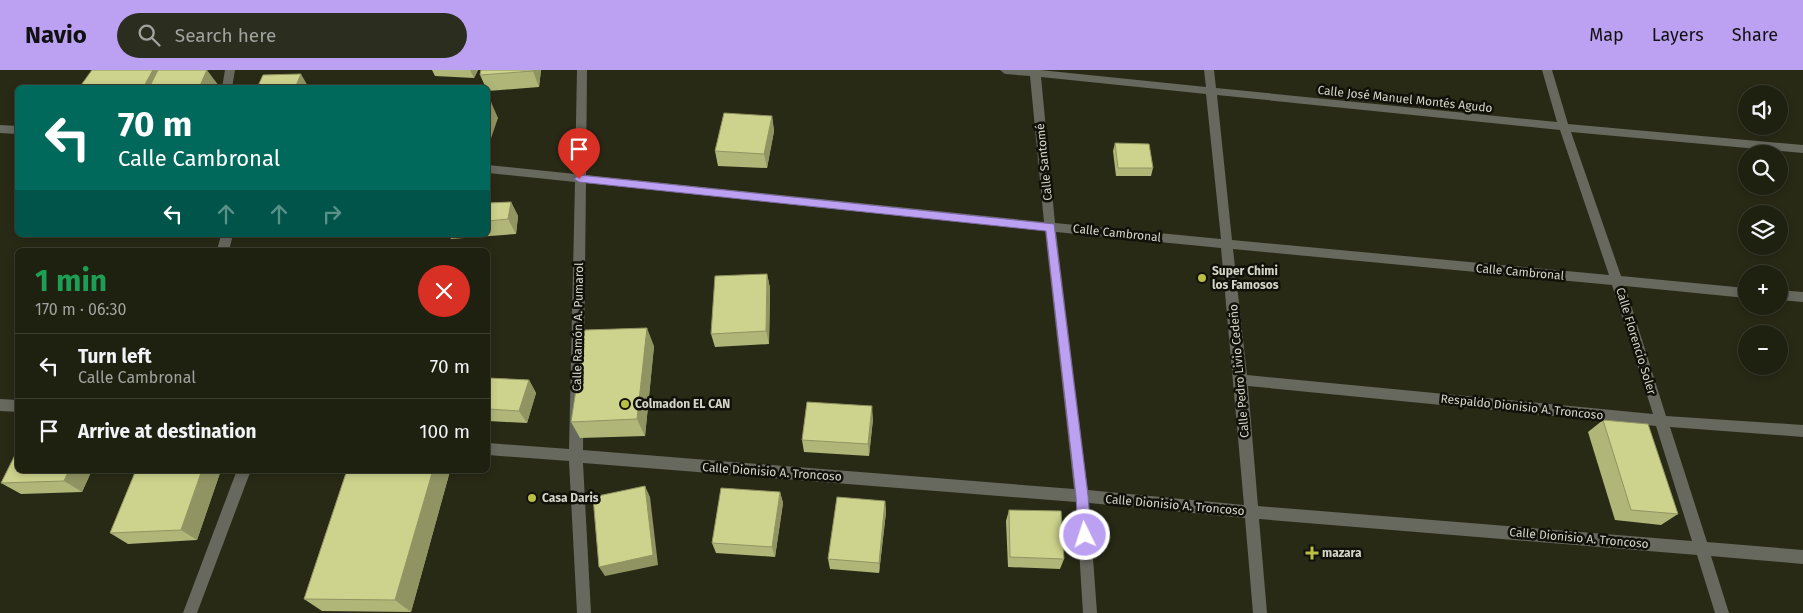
<!DOCTYPE html>
<meta charset="utf-8">
<style>
:root{--surface:#1e2010;--page:#2b2d1e;--text:#f1f3f6;--muted:#a1a39f;--line:#3c3e30;--accent:#bca0f2}
body{margin:0;font-family:"Fira Sans",sans-serif;background:var(--page);color:var(--text);height:100vh;display:flex;flex-direction:column;font-size:19px;white-space:nowrap}
*{box-sizing:border-box;margin:0}
p{font-size:16px;color:var(--muted)}
.icon{flex:none;width:28px;height:28px;fill:none;stroke:currentColor;stroke-width:2;stroke-linecap:round;stroke-linejoin:round}
.map{position:relative;flex:1;overflow:hidden}
.side{position:absolute;left:15px;top:178px;width:475px;height:225px;display:flex;flex-direction:column;background:var(--surface);border-radius:8px;box-shadow:0 2px 8px #0003,0 0 0 1px var(--line)}
.side>*{flex:none}
.top-card{position:absolute;left:15px;top:15px;width:475px;height:152px;border-radius:8px;box-shadow:0 2px 8px #0003,0 0 0 1px var(--line);background:#00695c;color:#fff;overflow:hidden}
.controls{position:absolute;left:1738px;top:15px;display:grid;gap:10px}
.controls a{display:grid;place-items:center;width:50px;height:50px;border-radius:50%;background:var(--surface);box-shadow:0 2px 8px #0003,0 0 0 1px var(--line);font-size:25px}
.pin{position:absolute;display:grid;place-items:center;width:42px;height:42px;color:#fff;margin:-51px -21px;border-radius:50% 50% 50% 0;rotate:-45deg;box-shadow:0 0 5px #0007}
.pin .icon{rotate:45deg}
.me{position:absolute;width:55px;margin:-28px;rotate:356deg;stroke-linejoin:round;filter:drop-shadow(0 0 4px #0008)}
.turn{display:flex;align-items:center;gap:18px;height:105px;padding:0 20px;font-size:22px}
.turn .icon{width:65px;height:65px;stroke-width:2.5}
.turn b{display:block;font-size:35px;line-height:42px}
.lanes{display:flex;align-items:center;height:48px;padding:0 20px;background:#0003;justify-content:center;gap:25px;direction:ltr}
.lanes .off{opacity:.35}
.round{display:grid;place-items:center;flex:none;width:52px;height:52px;border-radius:26px;background:var(--page)}
.summary{display:flex;align-items:center;justify-content:space-between;height:85px;padding:0 20px}
h1{font-size:30px;font-weight:700;line-height:38px;color:#1e9e55}
ul{padding:0;list-style:none}
li{display:flex;align-items:center;gap:15px;height:65px;padding:0 20px;border-top:1px solid var(--line)}
li div{flex:1}
li b{display:block;font-size:19px}
li em{font-style:normal}
header{display:flex;align-items:center;gap:30px;box-sizing:border-box;height:70px;padding:0 25px;background:var(--accent);color:#111}
header strong{font-size:24px}
nav{display:flex;gap:28px;margin-inline-start:auto;font-size:18px}
.search{width:350px;height:45px;background:var(--page);display:flex;align-items:center;gap:12px;box-sizing:border-box;padding:0 18px;border-radius:28px;color:var(--muted);font-size:19px}
.map>svg:first-child{display:block}
.lines{fill:none;stroke-linecap:round;stroke-linejoin:round}
.minor{fill:#67685e;fill-rule:evenodd}
.wall{fill:#b0b578}
.shaded-wall{fill:#909462}
.building{fill:#cdd38c;stroke:#909462}
.route{fill:#bca0f2;stroke:#7a689d}
.poi-dot{fill:#bac045;stroke:#111109;stroke-width:2}
.labels{text-anchor:middle;dominant-baseline:central;stroke-width:5;stroke-linejoin:round;paint-order:stroke}
.street-label{font-size:12px;fill:#d3d5c8;stroke:#111109}
.poi-label{font-size:12px;font-weight:bold;fill:#d3d5c8;stroke:#111109;text-anchor:start}
</style>
<header>
<strong>Navio</strong>
<div class="search"><svg class="icon" aria-label="search" viewBox="0 0 24 24"><circle cx="10" cy="10" r="6"/><path d="M15 15l6 6"/></svg>Search here</div>
<nav><a>Map</a><a>Layers</a><a>Share</a></nav>
</header>
<div class="map">
<svg width="1803" height="543" viewBox="0 0 1803 543">
<rect width="100%" height="100%" fill="#282a16"/>
<g class="lines">
<g class="minor">
<polygon points="225,0 235,0 232,18 222,18"/>
<path d="M 577,0 L 587,0 L 586,105 L 1044,152 L 1030,6 L 1005,4 L 1000,0 L 1040,0 L 1206,17 L 1204,0 L 1214,0 L 1216,18 L 1557,52 L 1542,0 L 1552,0 L 1568,54 L 1803,75 L 1803,83 L 1571,62 L 1621,206 L 1746,218 L 1746,228 L 1625,216 L 1666,346 L 1803,355 L 1803,367 L 1670,357 L 1707,472 L 1803,480 L 1803,494 L 1711,486 L 1729,543 L 1715,543 L 1697,485 L 1259,449 L 1267,543 L 1253,543 L 1245,448 L 1089,433 L 1097,543 L 1083,543 L 1076,432 L 583,393 L 591,543 L 577,543 L 569,391 L 488,385 L 488,373 L 569,379 L 575,112 L 488,103 L 488,95 L 575,104 ZM 1041,7 L 1206,24 L 1221,169 L 1055,153 ZM 1217,25 L 1560,60 L 1609,205 L 1232,170 ZM 586,113 L 1045,161 L 1074,419 L 583,380 ZM 1056,162 L 1221,178 L 1244,435 L 1088,420 ZM 1233,179 L 1612,215 L 1653,344 L 1247,305 ZM 1248,316 L 1656,356 L 1692,471 L 1258,436 Z"/>
<polygon points="0,55 18,56 18,64 0,63"/>
<polygon points="221,165 233,165 229,180 217,180"/>
<polygon points="1779,220 1803,222 1803,232 1779,230"/>
<polygon points="0,329 18,330 18,342 0,341"/>
<polygon points="237,400 251,400 197,543 183,543"/>
</g>
</g>
<g class="wall">
<polygon points="432,0 478,0 474,8 435,6"/>
<polygon points="481,0 541,0 539,17 488,21 488,18 486,18 480,5"/>
<polygon points="772,46 774,61 767,98 718,96 715,81"/>
<polygon points="1115,73 1153,98 1151,106 1116,106 1113,81"/>
<polygon points="511,132 518,146 516,164 451,169 449,165 488,165 488,133"/>
<polygon points="767,204 770,218 769,274 715,277 711,264"/>
<polygon points="654,276 645,366 580,368 571,352"/>
<polygon points="488,308 529,310 536,323 527,353 488,351"/>
<polygon points="873,349 869,386 804,382 802,370"/>
<polygon points="1603,350 1678,444 1661,455 1615,450 1588,362"/>
<polygon points="18,400 92,400 82,422 21,424 1,413"/>
<polygon points="136,400 221,400 197,470 128,474 110,463"/>
<polygon points="450,401 411,542 322,541 304,529"/>
<polygon points="780,422 783,433 775,487 716,483 712,473"/>
<polygon points="885,431 886,442 879,503 830,499 828,489"/>
<polygon points="1009,440 1064,489 1060,499 1008,497 1006,451"/>
</g>
<g class="shaded-wall">
<polygon points="153,0 159,0 164,18 143,18"/>
<polygon points="207,0 219,16 218,18 199,18"/>
<polygon points="470,0 478,0 474,8"/>
<polygon points="533,0 541,0 539,17 533,1"/>
<polygon points="301,4 309,18 295,18"/>
<polygon points="491,32 498,48 488,77 488,43"/>
<polygon points="772,46 774,61 767,98 764,84"/>
<polygon points="511,132 518,146 516,164 508,149"/>
<polygon points="767,204 770,218 769,274 766,261"/>
<polygon points="647,258 654,276 645,366 637,349"/>
<polygon points="529,310 536,323 527,353 519,341"/>
<polygon points="872,336 873,349 869,386 868,374"/>
<polygon points="69,400 92,400 82,422 64,411"/>
<polygon points="202,400 221,400 197,470 181,460"/>
<polygon points="433,400 449,400 450,401 411,542 395,530"/>
<polygon points="645,416 650,427 658,495 605,506 599,497"/>
<polygon points="780,422 783,433 775,487 772,477"/>
<polygon points="885,431 886,442 879,503 879,493"/>
</g>
<g class="building">
<polygon points="92,0 153,0 143,18 79,18"/>
<polygon points="158,0 207,0 199,18 149,18"/>
<polygon points="481,0 533,0 533,1 480,5"/>
<polygon points="301,4 295,18 257,18 263,5"/>
<polygon points="488,32 491,32 488,43"/>
<polygon points="724,43 772,46 764,84 715,81"/>
<polygon points="1115,73 1149,74 1153,98 1118,98"/>
<polygon points="511,132 508,149 488,151 488,133"/>
<polygon points="767,204 766,261 711,264 715,206"/>
<polygon points="647,258 637,349 571,352 585,260"/>
<polygon points="488,308 529,310 519,341 488,339"/>
<polygon points="807,332 872,336 868,374 802,370"/>
<polygon points="1603,350 1648,354 1678,444 1631,440"/>
<polygon points="18,379 18,400 69,400 64,411 1,413"/>
<polygon points="136,400 202,400 181,460 110,463"/>
<polygon points="347,400 433,400 395,530 304,529"/>
<polygon points="645,416 653,485 599,497 593,427"/>
<polygon points="721,418 780,422 772,477 712,473"/>
<polygon points="837,427 885,431 879,493 828,489"/>
<polygon points="1009,440 1061,441 1064,489 1010,487"/>
</g>
<polygon class="route" points="579,105 1054,154 1088,426 1091,465 1089,469 1085,471 1080,469 1078,465 1076,426 1046,161 579,112 574,109"/>
<g class="poi-dot">
<circle cx="1202" cy="208" r="5"/>
<circle cx="625" cy="334" r="5"/>
<circle cx="532" cy="428" r="5"/>
<path d="M1309.5 475.5h5v5h5v5h-5v5h-5v-5h-5v-5h5z"/>
</g>
<g class="labels">
<g class="street-label">
<text transform="translate(1405 29) rotate(6)">Calle José Manuel Montés Agudo</text>
<text transform="translate(1044 92) rotate(-96)">Calle Santomé</text>
<text transform="translate(1117 163) rotate(6)">Calle Cambronal</text>
<text transform="translate(1520 202) rotate(5)">Calle Cambronal</text>
<text transform="translate(578 257) rotate(-89)">Calle Ramón A. Pumarol</text>
<text transform="translate(1636 271) rotate(73)">Calle Florencio Soler</text>
<text transform="translate(1239 301) rotate(-95)">Calle Pedro Livio Cedeño</text>
<text transform="translate(1522 337) rotate(6)">Respaldo Dionisio A. Troncoso</text>
<text transform="translate(772 402) rotate(4)">Calle Dionisio A. Troncoso</text>
<text transform="translate(1175 435) rotate(5)">Calle Dionisio A. Troncoso</text>
<text transform="translate(1579 468) rotate(5)">Calle Dionisio A. Troncoso</text>
</g>
<g class="poi-label">
<text x="1212" y="201">Super Chimi<tspan x="1212" dy="14">los Famosos</tspan></text>
<text x="635" y="334">Colmadon EL CAN</text>
<text x="542" y="428">Casa Daris</text>
<text x="1322" y="483">mazara</text>
</g>
</g>
</svg>
<div class="controls">
<a><svg class="icon" aria-label="sound" viewBox="0 0 24 24"><path d="M4 9h4l5-4v14l-5-4H4zM17 9q2 3 0 6"/></svg></a>
<a><svg class="icon" aria-label="search" viewBox="0 0 24 24"><circle cx="10" cy="10" r="6"/><path d="M15 15l6 6"/></svg></a>
<a><svg class="icon" aria-label="layers" viewBox="0 0 24 24"><path d="M12 4l9 5-9 5-9-5zM3 14l9 5 9-5"/></svg></a>
<a>+</a>
<a>−</a>
</div>
<div class="pin" style="left:579px;top:109px;background:#d93025"><svg class="icon" aria-label="arrive" viewBox="0 0 24 24"><path d="M6 21V4h12l-3 4 3 4H6"/></svg></div>
<svg class="me" style="left:1085px;top:465px" viewBox="-20 -20 40 40"><circle r="17" fill="#bca0f2" stroke="#fff" stroke-width="3"/><path d="M0-11L8 9 0 5-8 9z" fill="#fff"/></svg>
<div class="top-card">
<div class="turn"><svg class="icon" aria-label="left" viewBox="0 0 24 24"><path d="M17 20v-9H6M10 6l-5 5 5 5"/></svg><div><b>70 m</b>Calle Cambronal</div></div>
<div class="lanes"><svg class="icon" aria-label="left" viewBox="0 0 24 24"><path d="M17 20v-9H6M10 6l-5 5 5 5"/></svg><svg class="icon off" aria-label="ahead" viewBox="0 0 24 24"><path d="M12 20V5M6 11l6-6 6 6"/></svg><svg class="icon off" aria-label="ahead" viewBox="0 0 24 24"><path d="M12 20V5M6 11l6-6 6 6"/></svg><svg class="icon off" aria-label="right" viewBox="0 0 24 24"><path d="M7 20v-9h11M14 6l5 5-5 5"/></svg></div>
</div>
<section class="side">
<div class="summary"><div><h1>1 min</h1><p>170 m · 06:30</p></div><a class="round" style="background:#d93025;color:#fff"><svg class="icon" aria-label="close" viewBox="0 0 24 24"><path d="M6 6l12 12M18 6L6 18"/></svg></a></div>
<ul>
<li><svg class="icon" aria-label="left" viewBox="0 0 24 24"><path d="M17 20v-9H6M10 6l-5 5 5 5"/></svg><div><b>Turn left</b><p>Calle Cambronal</p></div><em>70 m</em></li>
<li><svg class="icon" aria-label="arrive" viewBox="0 0 24 24"><path d="M6 21V4h12l-3 4 3 4H6"/></svg><div><b>Arrive at destination</b></div><em>100 m</em></li>
</ul>
</section>
</div>
